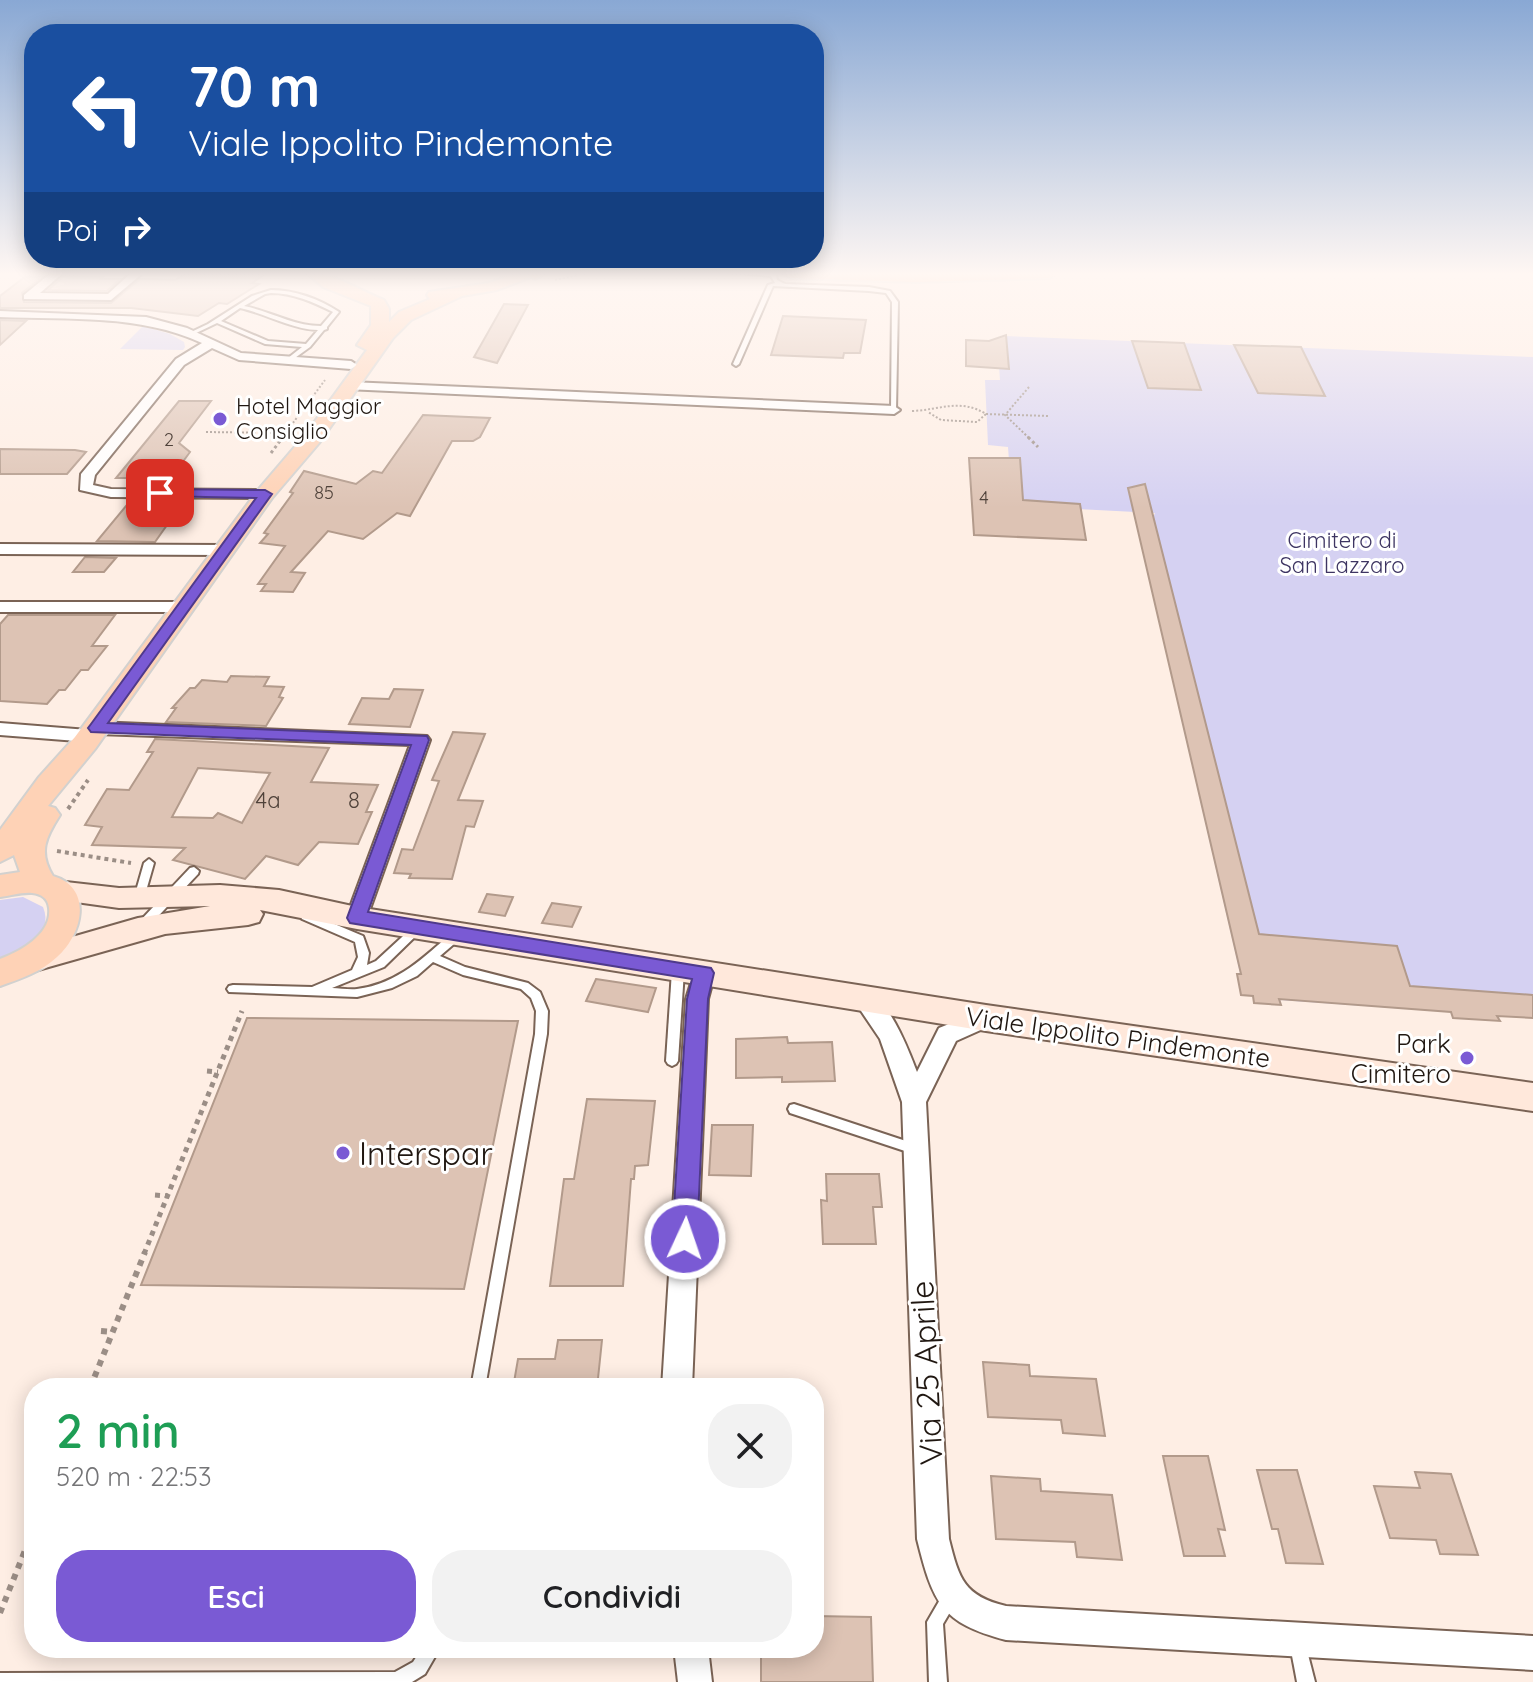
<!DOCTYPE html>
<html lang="it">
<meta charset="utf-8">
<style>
:root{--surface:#fff;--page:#f2f2f2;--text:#202124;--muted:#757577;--accent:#7a5ad4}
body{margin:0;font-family:Quicksand,sans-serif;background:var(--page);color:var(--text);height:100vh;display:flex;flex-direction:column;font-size:30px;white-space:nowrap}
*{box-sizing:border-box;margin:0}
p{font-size:26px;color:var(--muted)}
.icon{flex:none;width:44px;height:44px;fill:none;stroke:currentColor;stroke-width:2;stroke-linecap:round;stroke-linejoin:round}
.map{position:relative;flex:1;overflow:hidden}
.sheet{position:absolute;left:24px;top:1378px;width:800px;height:280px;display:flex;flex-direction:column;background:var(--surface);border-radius:32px;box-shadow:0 4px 20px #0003}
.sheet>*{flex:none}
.guide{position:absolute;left:24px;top:24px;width:800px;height:244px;border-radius:32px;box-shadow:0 4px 20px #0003;background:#1a4fa0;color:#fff;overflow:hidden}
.pin{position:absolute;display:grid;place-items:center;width:68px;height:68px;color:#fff;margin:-34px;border-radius:16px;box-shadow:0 4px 12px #0006}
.me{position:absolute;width:88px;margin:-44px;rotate:3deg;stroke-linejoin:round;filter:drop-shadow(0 0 6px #0008)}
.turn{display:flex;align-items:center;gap:28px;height:168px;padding:0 32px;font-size:36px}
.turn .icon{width:104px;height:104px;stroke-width:2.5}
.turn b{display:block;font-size:56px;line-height:68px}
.then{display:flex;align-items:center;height:76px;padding:0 32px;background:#0003;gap:16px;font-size:30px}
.round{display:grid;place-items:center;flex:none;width:84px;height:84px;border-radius:32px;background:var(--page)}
.summary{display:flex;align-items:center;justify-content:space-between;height:136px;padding:0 32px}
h1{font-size:48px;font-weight:600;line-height:60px;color:#1e9e55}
.primary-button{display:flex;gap:16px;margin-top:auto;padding:16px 32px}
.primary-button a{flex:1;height:92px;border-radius:32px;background:var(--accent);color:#fff;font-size:32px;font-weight:600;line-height:92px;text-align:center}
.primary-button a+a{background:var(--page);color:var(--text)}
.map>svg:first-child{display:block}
.green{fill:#d5d1f2}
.building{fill:#ddc3b4;stroke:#b29a8b;stroke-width:2;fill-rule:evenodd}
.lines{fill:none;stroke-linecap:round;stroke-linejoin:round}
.lane-casing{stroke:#7a6355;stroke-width:4}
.street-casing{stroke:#7a6355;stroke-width:4}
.secondary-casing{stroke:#7a6355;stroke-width:4}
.primary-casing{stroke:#d2d1cf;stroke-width:4}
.highway-casing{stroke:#d2d1cf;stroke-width:4}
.path-far4{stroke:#9b8e86;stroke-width:2;stroke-dasharray:2 2;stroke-linecap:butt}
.path-far3{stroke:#9b8e86;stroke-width:3;stroke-dasharray:3 3;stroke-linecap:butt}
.path-far2{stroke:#9b8e86;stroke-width:4;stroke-dasharray:4 4;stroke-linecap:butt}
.path-far1{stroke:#9b8e86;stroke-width:5;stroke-dasharray:5 5;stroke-linecap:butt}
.path{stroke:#9b8e86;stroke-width:6;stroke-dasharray:6 6;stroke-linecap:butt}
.lane{fill:#fff;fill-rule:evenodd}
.street{fill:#fff;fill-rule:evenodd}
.secondary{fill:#ffe8db;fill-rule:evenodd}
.primary{fill:#fed2b6;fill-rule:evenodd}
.highway{fill:#feb486;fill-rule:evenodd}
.route{fill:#7a5ad4;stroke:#4f3a8a;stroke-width:2}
.poi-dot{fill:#7a5ad4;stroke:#fff;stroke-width:3}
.labels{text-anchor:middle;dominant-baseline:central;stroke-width:6;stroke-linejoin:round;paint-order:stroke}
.far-number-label{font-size:18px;fill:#4f423a}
.far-poi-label{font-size:22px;fill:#201711;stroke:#fff;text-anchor:start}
.far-park-label{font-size:22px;fill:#3d3462;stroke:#fff}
.number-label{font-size:22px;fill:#4f423a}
.street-label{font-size:26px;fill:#201711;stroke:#fff}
.poi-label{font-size:26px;fill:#201711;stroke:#fff;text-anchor:end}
.near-poi-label{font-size:32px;fill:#201711;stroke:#fff;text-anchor:start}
.near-street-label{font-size:32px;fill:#201711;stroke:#fff}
</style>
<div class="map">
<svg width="1533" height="1682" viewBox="0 0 1533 1682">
<rect width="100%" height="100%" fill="#feeee4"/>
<g class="green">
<polygon points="143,326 170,334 184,342 185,347 183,350 120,349"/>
<polygon points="1003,336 1533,357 1533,1018 1498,1016 1500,1021 1453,1018 1450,1012 1280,1000 1281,1005 1254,1003 1253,996 1241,995 1237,974 1240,973 1135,518 1153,518 1155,513 1019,506 1012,502 1008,447 988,445 985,380 1000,380 997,338"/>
<path d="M 23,897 L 43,907 C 55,936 21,950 0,960 L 0,900 Z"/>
</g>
<g class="building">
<polygon points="189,272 268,272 252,283 259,284 227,304 219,303 198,316 131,308 0,308 0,296 26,276 42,277 22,293 24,302 111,303 140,279 175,280"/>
<polygon points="64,276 103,277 101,279 120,279 107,291 48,290"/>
<polygon points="504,304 528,305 497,363 474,357"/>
<polygon points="783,316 866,320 860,353 844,353 843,358 771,355"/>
<polygon points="0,320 26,321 0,345"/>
<polygon points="1006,335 1009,369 966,366 966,340 989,341"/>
<polygon points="1132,341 1184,343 1201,390 1148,388"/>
<polygon points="1234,345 1301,347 1325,396 1258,393"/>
<polygon points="179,401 211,401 179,443 190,452 165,486 142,486 148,478 116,478"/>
<polygon points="423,415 490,418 480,437 473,441 452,441 410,516 397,513 363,539 328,531 291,572 305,573 293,592 261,591 266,584 258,584 285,546 260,543 268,534 264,533 293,493 290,492 304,471 356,484 373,471 382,473"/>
<polygon points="0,449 75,450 86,452 67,474 0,474"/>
<polygon points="969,458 1020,458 1023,500 1080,504 1086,540 974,535"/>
<polygon points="1145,484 1259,934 1397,946 1410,986 1533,995 1533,1018 1497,1016 1500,1021 1453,1018 1451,1012 1279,999 1281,1005 1254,1003 1253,996 1241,995 1237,974 1241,974 1128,488"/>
<polygon points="131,500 155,500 184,501 155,542 97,541"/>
<polygon points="85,557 116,558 104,572 73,572"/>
<polygon points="8,615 115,615 92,646 107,646 88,670 81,670 65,690 59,690 47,704 0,701 0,624"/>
<polygon points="231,676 269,677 264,686 284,687 279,697 283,698 266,726 166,722 176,708 172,708 190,688 195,688 202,680 227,682"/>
<polygon points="394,689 423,690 410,727 349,724 362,698 389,699"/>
<polygon points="453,732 485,734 458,800 483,801 474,827 466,826 452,879 409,878 411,874 394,873 402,849 413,850 439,781 432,780"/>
<path d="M 155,739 L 329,748 L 311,782 L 378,785 L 366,812 L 372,812 L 358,844 L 319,842 L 298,865 L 266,856 L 245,879 L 173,860 L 185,848 L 92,845 L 102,827 L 85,825 L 107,789 L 129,790 L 153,752 L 147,752 ZM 198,768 L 270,773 L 242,823 L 218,813 L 213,818 L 172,817 Z"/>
<polygon points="487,894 513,897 505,916 479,912"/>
<polygon points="552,903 581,907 572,927 542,923"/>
<polygon points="596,979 656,988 648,1012 586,1001"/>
<polygon points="247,1018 518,1021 464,1289 141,1285"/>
<polygon points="787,1037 788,1043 832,1042 835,1081 782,1082 782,1077 736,1078 736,1039"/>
<polygon points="587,1099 655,1101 648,1165 635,1166 634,1179 631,1179 623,1286 550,1286 564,1179 574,1179"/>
<polygon points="712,1125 753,1125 751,1176 709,1175"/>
<polygon points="826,1174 879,1174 882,1207 873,1207 876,1244 823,1244 821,1200 827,1201"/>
<polygon points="558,1340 602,1340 597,1388 513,1388 518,1359 555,1359"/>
<polygon points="983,1362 1029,1365 1030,1376 1096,1379 1105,1436 1063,1433 1061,1420 988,1417"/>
<polygon points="1163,1456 1208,1456 1225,1530 1218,1529 1225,1556 1184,1556"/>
<polygon points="1257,1470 1297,1470 1323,1564 1286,1563 1278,1529 1272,1529"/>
<polygon points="1415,1472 1451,1474 1478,1555 1440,1554 1436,1540 1390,1538 1374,1486 1420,1488"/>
<polygon points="991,1476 1040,1479 1041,1491 1112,1495 1122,1560 1077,1557 1075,1542 996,1539"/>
<polygon points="814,1616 871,1617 873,1682 761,1682 761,1648 814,1648"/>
</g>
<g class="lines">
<g class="lane-casing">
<g id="lane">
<polygon points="727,272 773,273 776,275 777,280 785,284 869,287 890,291 898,302 896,411 891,410 892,302 886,293 869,291 773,286 739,364 736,366 733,364 768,285 775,283 771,276"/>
<path d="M 271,290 C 295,290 319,299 339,312 L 327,327 L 327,329 L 324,330 L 310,347 L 288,363 L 283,362 L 302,347 L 265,344 L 217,323 L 192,335 L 187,334 L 208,324 L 252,296 ZM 271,293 C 293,293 313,302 333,312 L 321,326 C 294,326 270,311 244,306 L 265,294 ZM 240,308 C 267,314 291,329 318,330 L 306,344 L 268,341 L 221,321 Z"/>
<polygon points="149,859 154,863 144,898 143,901 135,901 134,898 144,863"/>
<polygon points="194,867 199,871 198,874 147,928 139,928 138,925 139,922 190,868"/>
<path d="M 306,912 L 363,936 L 369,953 L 367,965 L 376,961 L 414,926 L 422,926 L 423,929 L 384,967 L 332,988 C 340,988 349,990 357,989 C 398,984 424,957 453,932 L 461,932 L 462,935 L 461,938 L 440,956 L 465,967 L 528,983 L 540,992 L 548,1011 L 547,1034 L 485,1388 L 471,1388 L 535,1034 L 536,1011 L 531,998 L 521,989 L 463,975 L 433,962 L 417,976 L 392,988 L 357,997 L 229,992 L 227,989 L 229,986 L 233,985 L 312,987 L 352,970 L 358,957 L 355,942 L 302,919 L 301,916 L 302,913 Z"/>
<polygon points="678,967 682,968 684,971 678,1061 676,1064 672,1066 668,1064 666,1061 672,971 674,968"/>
<polygon points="794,1104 918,1145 920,1149 918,1153 914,1154 790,1113 788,1109 790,1105"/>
<polygon points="951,1589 957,1591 959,1597 943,1624 947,1682 929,1682 927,1622 945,1591"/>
<polygon points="1298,1637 1304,1639 1315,1682 1297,1682 1290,1645 1292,1639"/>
<polygon points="422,1648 440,1648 425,1674 412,1682 0,1682 0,1673 395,1672 413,1662"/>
</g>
</g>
<g class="street-casing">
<g id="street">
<polygon points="52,272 64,272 40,293 108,294 132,272 144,272 111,300 24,299 24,295"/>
<path d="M 0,311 L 146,317 L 187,328 L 241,353 L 351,361 L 357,365 L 351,369 L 239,360 L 212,348 L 184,365 L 95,475 L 93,485 L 111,489 L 265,490 L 272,494 L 265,498 L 111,497 L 80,490 L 81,474 L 176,359 L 202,343 C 140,314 68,320 0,317 Z"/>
<polygon points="350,382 894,406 900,410 894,414 346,389 346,383"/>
<polygon points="0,544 225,545 233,550 225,555 0,554"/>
<polygon points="0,602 183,602 191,607 183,612 0,612"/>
<polygon points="96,722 427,736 430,740 365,923 349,923 346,918 410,745 98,734 96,740 90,742 0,735 0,723 88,730 90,724"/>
<polygon points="704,965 712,967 715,973 708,999 692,1388 662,1388 686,999 696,967"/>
<path d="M 864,990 C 889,998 908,1049 917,1072 L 939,1028 L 986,1009 L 994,1012 L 997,1018 L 994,1024 L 956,1041 L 926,1102 L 949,1539 C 959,1579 964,1596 1006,1606 L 1533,1636 L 1533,1670 L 1006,1640 C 941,1623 933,1603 917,1539 L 902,1102 L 880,1039 L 853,999 L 856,993 Z"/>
<polygon points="674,1648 708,1648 712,1682 678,1682"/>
</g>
</g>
<g class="secondary-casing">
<polygon id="secondary" points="57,881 119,888 220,885 279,890 357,907 986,1005 1533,1083 1533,1111 986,1031 357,929 260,910 263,914 259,922 248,925 165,934 31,972 20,968 16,960 20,952 138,918 210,906 119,908 47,898 42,891 47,884"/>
</g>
<g class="primary-casing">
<path id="primary" d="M 306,272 C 331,272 359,290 384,300 L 389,309 L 389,322 L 399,312 L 430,299 L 427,295 L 429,292 L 489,283 L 520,272 L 544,272 L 497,290 L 462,296 L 411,320 L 393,338 L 319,443 L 272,498 L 95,749 L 48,806 L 55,808 L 60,815 C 46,837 38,852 53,876 C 94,888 82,935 57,957 C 41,972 20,979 0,986 L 0,959 C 21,951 52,934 49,908 C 48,898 41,894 32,893 C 22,892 10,896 0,897 L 0,875 L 20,872 L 14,855 L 0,862 L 0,830 L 39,777 L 75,737 L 258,490 L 305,435 L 367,350 L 357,345 L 371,325 L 371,306 L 323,287 Z"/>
</g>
<g class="highway-casing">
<g id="highway">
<polygon points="548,272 535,279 526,273 526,272"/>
<polygon points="782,272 1058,272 1049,278 916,282 791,278"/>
</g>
</g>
<g class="path-far4">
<polyline points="555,280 592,272"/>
<polyline points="1029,387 1005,415 1030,439"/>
<path d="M 912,411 C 940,410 960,398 986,414 L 977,422 L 941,420 L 928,412"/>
<polyline points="986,414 1049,416"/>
<polyline points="206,432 279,433"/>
<polyline points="281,439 325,380"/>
</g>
<g class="path-far3">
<polyline points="1028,437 1038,447"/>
<polyline points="271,453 283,437"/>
</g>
<g class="path-far2">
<polyline points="68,809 88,780"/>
<polyline points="57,851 131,863"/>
</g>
<g class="path-far1">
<polyline points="207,1071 218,1072"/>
<polyline points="155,1195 168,1196"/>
<polyline points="144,1254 242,1011"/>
</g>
<g class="path">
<polyline points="101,1331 113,1332"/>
<polyline points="90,1388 145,1252"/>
<polyline points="0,1613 34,1528"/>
</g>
<use href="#lane" class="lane"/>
<use href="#street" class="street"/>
<use href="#secondary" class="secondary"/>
<use href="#primary" class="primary"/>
<use href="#highway" class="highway"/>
</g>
<linearGradient id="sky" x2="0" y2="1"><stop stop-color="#89a8d4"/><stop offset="0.54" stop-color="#fff7f3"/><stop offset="1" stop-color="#fff7f3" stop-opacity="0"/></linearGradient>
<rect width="1533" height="508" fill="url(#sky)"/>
<polygon class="route" points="160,489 265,490 272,494 108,723 427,736 429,740 368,912 711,968 714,973 708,999 697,1239 693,1246 685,1250 676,1246 672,1239 687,999 692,979 350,923 347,918 411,745 91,732 88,728 91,724 256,498 156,496 154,493"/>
<g class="poi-dot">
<circle cx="220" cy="419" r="8"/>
<circle cx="1467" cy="1058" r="8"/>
<circle cx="343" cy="1153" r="8"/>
</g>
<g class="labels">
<g class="far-number-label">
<text x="169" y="439">2</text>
<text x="324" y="492">85</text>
<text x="984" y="497">4</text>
</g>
<g class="far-poi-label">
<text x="236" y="406">Hotel Maggior<tspan x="236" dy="25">Consiglio</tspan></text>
</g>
<g class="far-park-label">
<text x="1342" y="540">Cimitero di<tspan x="1342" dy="25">San Lazzaro</tspan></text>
</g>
<g class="number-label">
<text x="268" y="800">4a</text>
<text x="354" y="800">8</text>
</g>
<g class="street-label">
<text transform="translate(1118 1037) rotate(8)">Viale Ippolito Pindemonte</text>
</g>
<g class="poi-label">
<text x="1451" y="1043">Park<tspan x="1451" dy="30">Cimitero</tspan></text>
</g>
<g class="near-poi-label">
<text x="359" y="1153">Interspar</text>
</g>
<g class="near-street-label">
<text transform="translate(926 1373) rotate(-93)">Via 25 Aprile</text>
</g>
</g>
</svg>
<div class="pin" style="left:160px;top:493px;background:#d93025"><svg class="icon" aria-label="arrive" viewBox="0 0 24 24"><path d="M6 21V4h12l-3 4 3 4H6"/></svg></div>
<svg class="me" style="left:685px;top:1239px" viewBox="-20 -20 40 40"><circle r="17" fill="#7a5ad4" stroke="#fff" stroke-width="3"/><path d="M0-11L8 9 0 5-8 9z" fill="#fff"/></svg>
<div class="guide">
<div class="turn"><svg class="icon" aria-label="left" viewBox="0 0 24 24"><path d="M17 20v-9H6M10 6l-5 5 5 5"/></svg><div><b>70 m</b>Viale Ippolito Pindemonte</div></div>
<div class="then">Poi<svg class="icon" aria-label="right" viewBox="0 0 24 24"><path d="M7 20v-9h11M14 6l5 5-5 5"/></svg></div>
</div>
<section class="sheet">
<div class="summary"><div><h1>2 min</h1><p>520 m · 22:53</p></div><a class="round"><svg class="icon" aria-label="close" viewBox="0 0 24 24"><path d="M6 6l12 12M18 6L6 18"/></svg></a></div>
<div class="primary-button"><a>Esci</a><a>Condividi</a></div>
</section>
</div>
